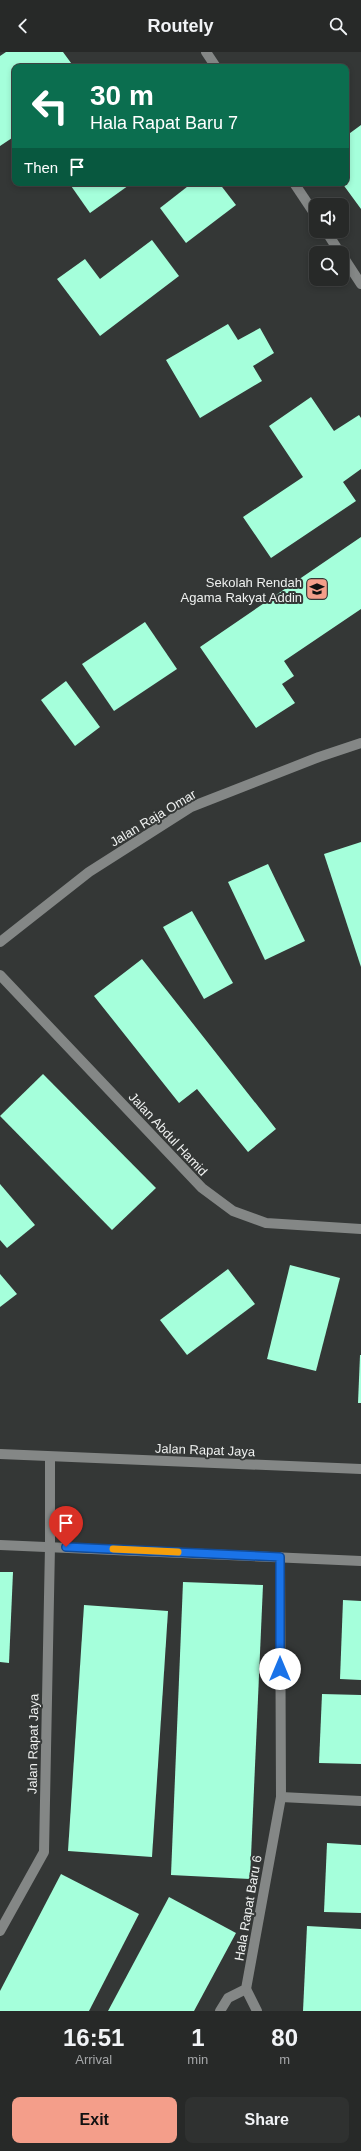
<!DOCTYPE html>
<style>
:root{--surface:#272928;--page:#2f3130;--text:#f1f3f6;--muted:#a4a6a8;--line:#434545;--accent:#f49e8a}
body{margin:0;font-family:Arial,sans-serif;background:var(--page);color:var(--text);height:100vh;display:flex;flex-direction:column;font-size:15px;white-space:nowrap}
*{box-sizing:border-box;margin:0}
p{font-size:13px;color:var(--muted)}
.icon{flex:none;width:22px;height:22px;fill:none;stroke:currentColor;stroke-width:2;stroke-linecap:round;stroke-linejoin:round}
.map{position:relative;height:1959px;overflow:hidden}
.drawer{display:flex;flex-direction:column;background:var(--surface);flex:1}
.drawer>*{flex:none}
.guide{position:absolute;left:12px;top:12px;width:337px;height:122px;border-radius:8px;box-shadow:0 2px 6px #0003,0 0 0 1px var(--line);background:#0b6e4f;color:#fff;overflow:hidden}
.fabs{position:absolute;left:309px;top:146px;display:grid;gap:8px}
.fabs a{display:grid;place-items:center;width:40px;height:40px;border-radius:8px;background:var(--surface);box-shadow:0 2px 6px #0003,0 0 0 1px var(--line);font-size:20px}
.pin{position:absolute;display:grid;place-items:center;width:34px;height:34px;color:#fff;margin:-41px -17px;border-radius:50% 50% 50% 0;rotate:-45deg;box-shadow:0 0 4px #0007}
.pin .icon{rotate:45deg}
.me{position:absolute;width:44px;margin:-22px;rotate:0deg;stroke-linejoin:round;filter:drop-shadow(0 0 3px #0008)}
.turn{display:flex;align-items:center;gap:14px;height:84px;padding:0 12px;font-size:18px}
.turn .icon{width:52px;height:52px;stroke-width:2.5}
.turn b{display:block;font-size:28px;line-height:34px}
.then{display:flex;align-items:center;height:38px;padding:0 12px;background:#0003;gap:8px;font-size:15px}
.eta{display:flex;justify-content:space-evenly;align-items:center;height:68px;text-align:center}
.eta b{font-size:24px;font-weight:600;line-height:28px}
.primary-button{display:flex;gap:8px;margin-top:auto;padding:8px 12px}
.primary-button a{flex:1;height:46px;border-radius:8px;background:var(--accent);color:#111;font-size:16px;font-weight:600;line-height:46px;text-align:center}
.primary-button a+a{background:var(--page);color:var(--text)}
header{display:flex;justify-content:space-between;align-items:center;height:52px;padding:0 12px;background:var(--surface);font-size:18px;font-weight:600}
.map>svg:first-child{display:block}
.building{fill:#a5ffdb}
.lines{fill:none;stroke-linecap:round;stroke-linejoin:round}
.minor{stroke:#848786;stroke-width:10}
.tertiary{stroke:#848786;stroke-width:10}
.route-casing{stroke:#114b97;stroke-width:10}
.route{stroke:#1a73e8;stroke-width:7}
.slow{stroke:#f59e0b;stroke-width:7}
.labels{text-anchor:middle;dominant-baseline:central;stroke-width:4;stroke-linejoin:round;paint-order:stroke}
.poi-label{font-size:13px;fill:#eff1f0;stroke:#343736;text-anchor:end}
.street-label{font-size:13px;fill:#eff1f0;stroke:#343736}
</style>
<header><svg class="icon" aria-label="back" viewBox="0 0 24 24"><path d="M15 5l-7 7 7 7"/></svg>Routely<svg class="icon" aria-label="search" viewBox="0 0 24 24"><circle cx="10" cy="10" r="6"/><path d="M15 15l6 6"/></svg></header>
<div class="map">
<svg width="361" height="1959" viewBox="0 0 361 1959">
<rect width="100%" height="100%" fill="#343736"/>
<g class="building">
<polygon points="6,0 63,0 74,15 15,15 15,84 0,94 0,4"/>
<polygon points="361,73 361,157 342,131 346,131 346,84"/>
<polygon points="69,131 132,131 90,161"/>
<polygon points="192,131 219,131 236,153 186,191 160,156"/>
<polygon points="152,188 179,224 100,284 57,227 85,207 100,227"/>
<polygon points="228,272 238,288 260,276 274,301 253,314 262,329 200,366 166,308"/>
<polygon points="311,345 334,379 359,363 361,366 361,417 343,430 356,449 271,506 243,465 303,425 269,374"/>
<polygon points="361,485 361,557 284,609 294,624 282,632 295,651 256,676 200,595"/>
<polygon points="145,570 177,617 114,659 82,612"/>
<polygon points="66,629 100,675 75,694 41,648"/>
<polygon points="361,790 361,915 324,802"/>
<polygon points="268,812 305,889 265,908 228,830"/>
<polygon points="192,859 233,931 204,947 163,875"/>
<polygon points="142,907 276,1077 248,1100 197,1037 179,1051 94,944"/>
<polygon points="43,1022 156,1136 112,1178 0,1064"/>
<polygon points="0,1132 35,1173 7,1196 0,1188"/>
<polygon points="290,1213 340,1226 316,1319 267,1307"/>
<polygon points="228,1217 255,1252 187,1303 160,1268"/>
<polygon points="0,1222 17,1242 0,1255"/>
<polygon points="360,1303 361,1303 361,1351 358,1351"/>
<polygon points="0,1520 13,1520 9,1611 0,1610"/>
<polygon points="183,1530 263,1533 250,1827 171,1823"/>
<polygon points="343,1548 361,1549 361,1628 340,1627"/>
<polygon points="84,1553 168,1559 152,1805 68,1799"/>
<polygon points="322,1642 361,1643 361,1712 319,1711"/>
<polygon points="327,1791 361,1793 361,1861 324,1860"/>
<polygon points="61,1822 139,1862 89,1959 0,1959 0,1939"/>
<polygon points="169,1845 236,1881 194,1959 108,1959"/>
<polygon points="307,1874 361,1877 361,1959 303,1959"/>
</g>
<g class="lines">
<g class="minor">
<polyline points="0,890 89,820 191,755 319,705 361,691"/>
<polyline points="0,923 202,1136 233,1159 266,1171 361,1177"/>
<polyline points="0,1493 361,1509"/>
<polyline points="281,1745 361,1749"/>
<polyline points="0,1879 44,1800 50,1494 50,1405"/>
<polyline points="246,1937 257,1959"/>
<polyline points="220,1959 228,1946 246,1937 281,1745 280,1505"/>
</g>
<g class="tertiary">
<polyline points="206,0 216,15"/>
<polyline points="294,131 316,164"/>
<polyline points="326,179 340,201"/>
<polyline points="342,203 361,232"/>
<polyline points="0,1402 361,1417"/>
</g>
</g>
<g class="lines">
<g class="route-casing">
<polyline id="route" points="66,1495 280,1505 280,1617"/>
</g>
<use href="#route" class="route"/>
<polyline class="slow" points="113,1497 178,1500"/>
</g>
<defs>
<g id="school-square" transform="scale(1.15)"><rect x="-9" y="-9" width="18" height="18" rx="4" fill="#f49e8a" stroke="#343736"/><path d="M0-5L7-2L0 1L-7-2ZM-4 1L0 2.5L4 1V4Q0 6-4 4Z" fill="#111"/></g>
</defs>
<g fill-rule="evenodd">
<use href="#school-square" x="317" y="537"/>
</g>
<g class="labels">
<g class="poi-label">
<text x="302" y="530">Sekolah Rendah<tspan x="302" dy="15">Agama Rakyat Addin</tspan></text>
</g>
<g class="street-label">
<text transform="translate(153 766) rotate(-31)">Jalan Raja Omar</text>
<text transform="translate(168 1082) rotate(47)">Jalan Abdul Hamid</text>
<text transform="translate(205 1398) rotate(2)">Jalan Rapat Jaya</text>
<text transform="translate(33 1692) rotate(-89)">Jalan Rapat Jaya</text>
<text transform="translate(248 1856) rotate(-80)">Hala Rapat Baru 6</text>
</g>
</g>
</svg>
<div class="fabs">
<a><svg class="icon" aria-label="sound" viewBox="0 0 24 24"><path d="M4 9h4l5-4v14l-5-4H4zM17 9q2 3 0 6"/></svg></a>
<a><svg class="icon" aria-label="search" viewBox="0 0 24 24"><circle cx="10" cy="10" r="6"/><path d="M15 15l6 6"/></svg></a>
</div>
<div class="pin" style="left:66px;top:1495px;background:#d93025"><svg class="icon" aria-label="arrive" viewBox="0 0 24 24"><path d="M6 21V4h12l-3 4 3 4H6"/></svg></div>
<svg class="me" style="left:280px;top:1617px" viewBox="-20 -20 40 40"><circle r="19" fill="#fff"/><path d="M0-13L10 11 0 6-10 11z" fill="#1a73e8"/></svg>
<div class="guide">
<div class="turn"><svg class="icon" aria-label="left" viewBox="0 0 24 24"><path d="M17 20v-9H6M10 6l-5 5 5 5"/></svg><div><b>30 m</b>Hala Rapat Baru 7</div></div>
<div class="then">Then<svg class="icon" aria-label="arrive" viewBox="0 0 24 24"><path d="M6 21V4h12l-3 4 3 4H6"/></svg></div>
</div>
</div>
<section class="drawer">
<div class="eta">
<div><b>16:51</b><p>Arrival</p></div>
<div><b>1</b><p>min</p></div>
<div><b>80</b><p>m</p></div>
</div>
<div class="primary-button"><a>Exit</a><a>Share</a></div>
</section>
